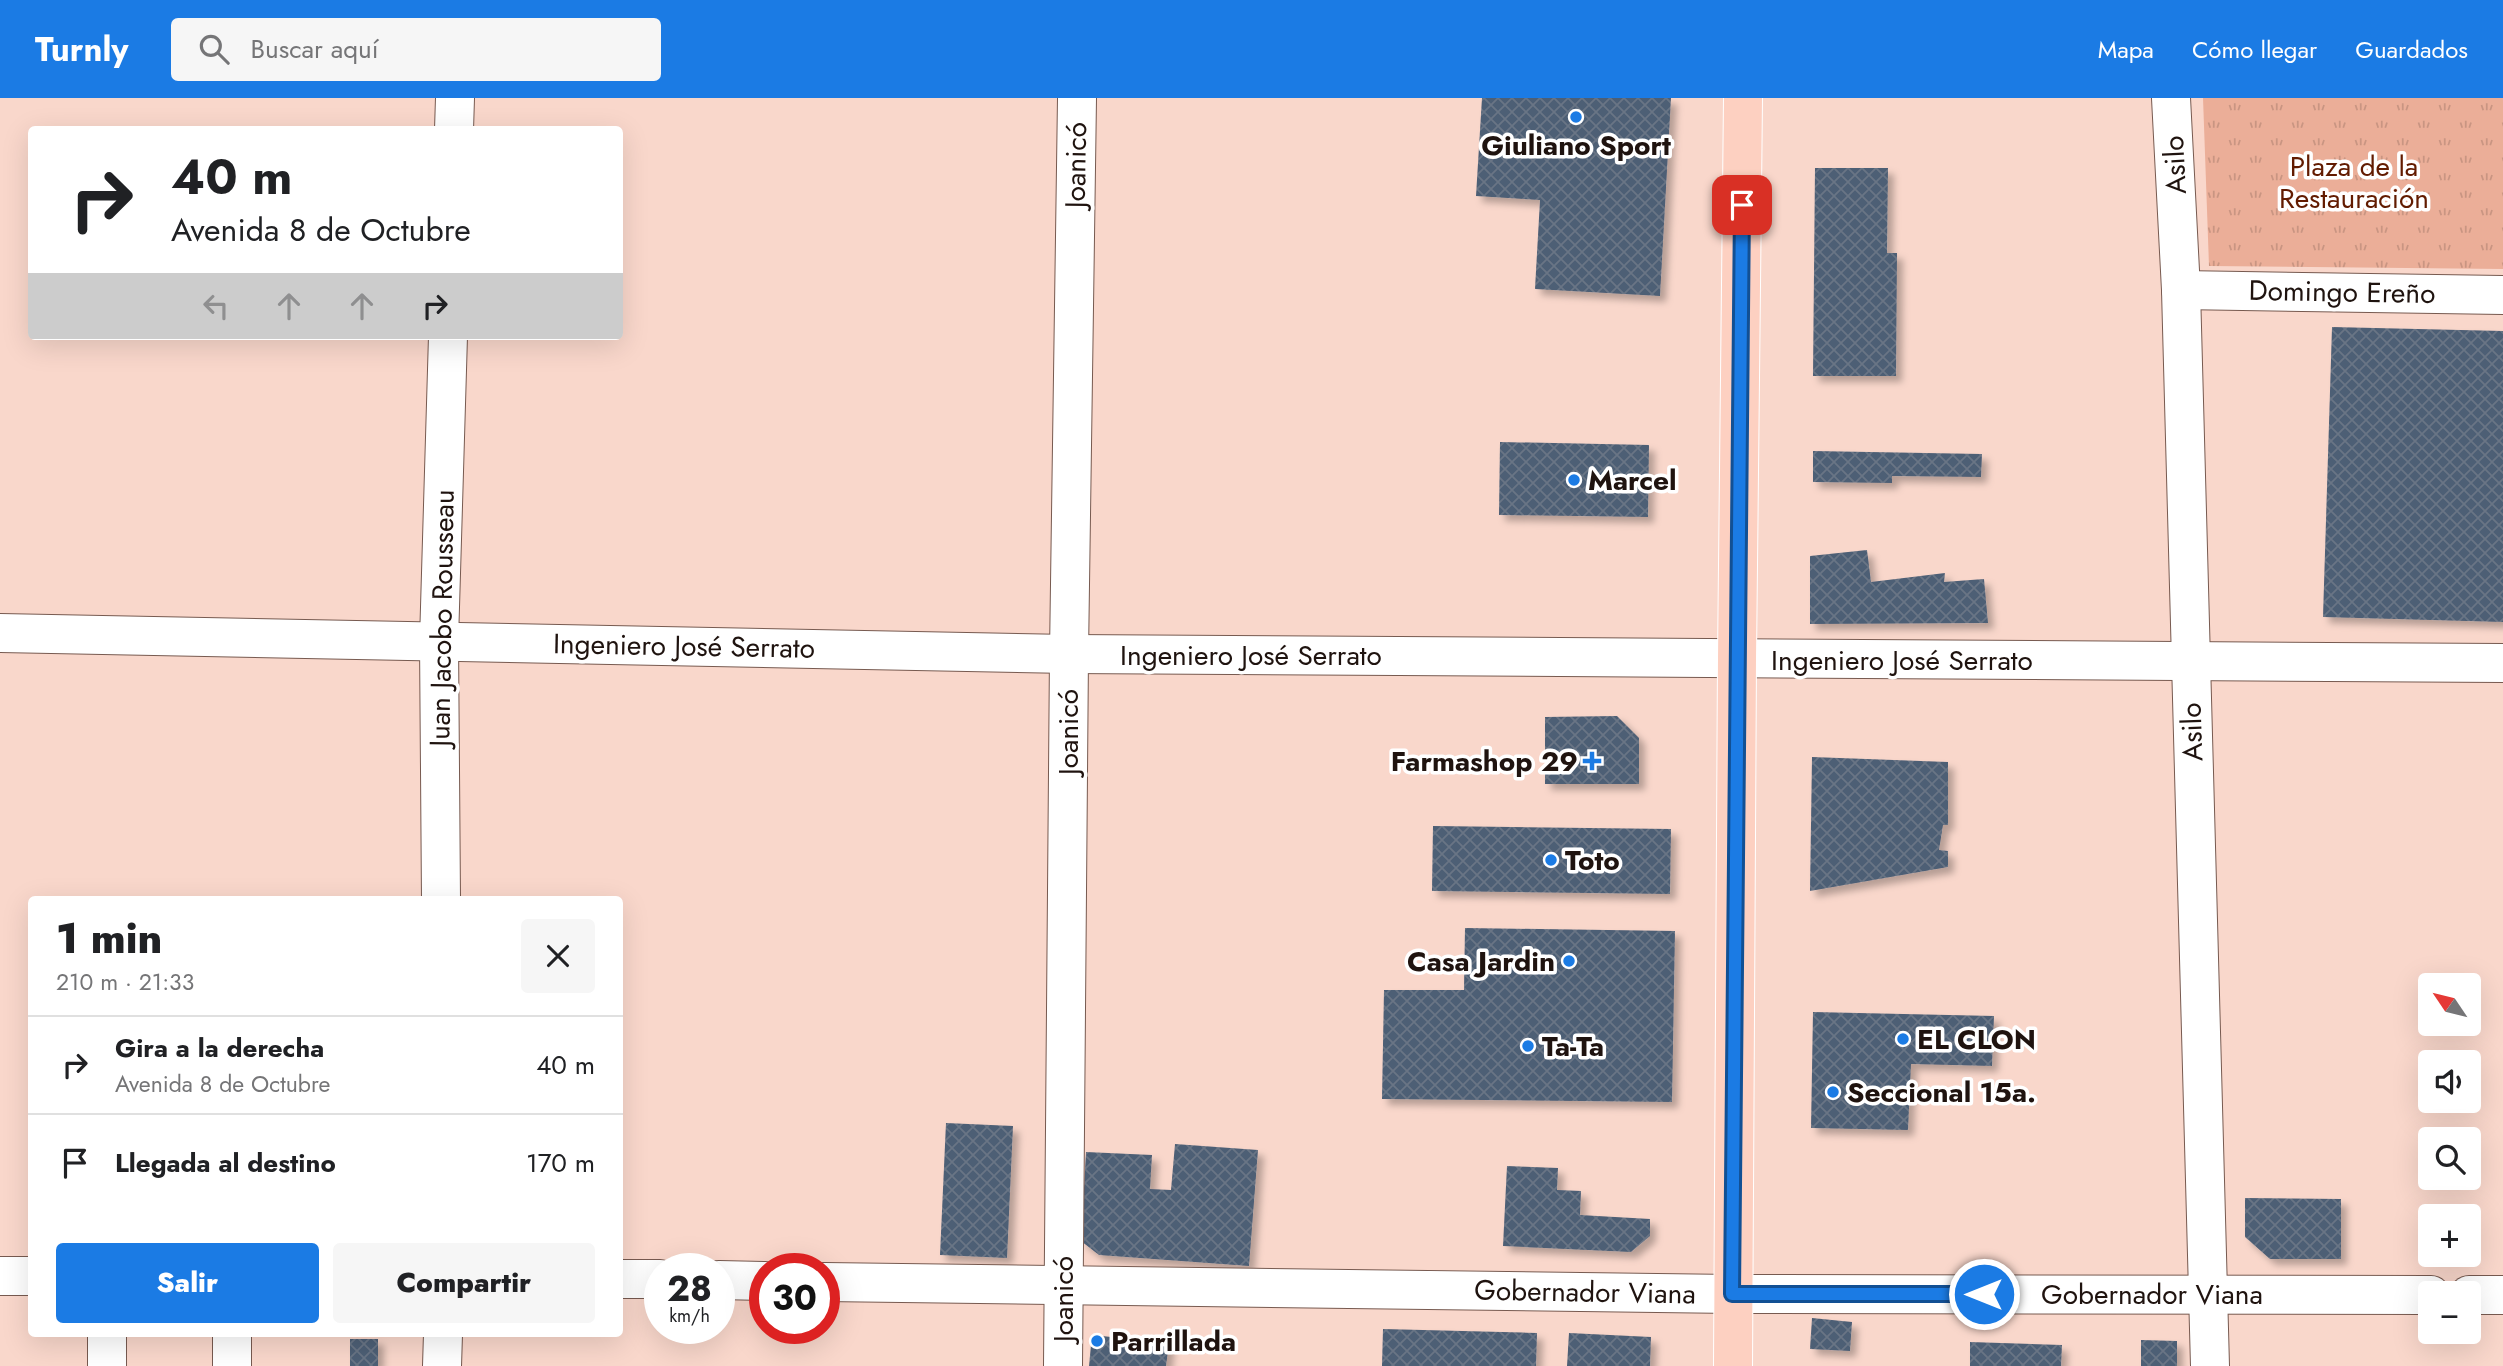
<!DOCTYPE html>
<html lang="es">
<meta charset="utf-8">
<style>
:root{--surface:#fff;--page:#f6f6f6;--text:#202124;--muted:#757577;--line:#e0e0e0;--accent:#1b7be4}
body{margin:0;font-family:Jost,sans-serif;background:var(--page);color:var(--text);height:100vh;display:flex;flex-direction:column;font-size:26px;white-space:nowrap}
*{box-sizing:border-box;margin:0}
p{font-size:23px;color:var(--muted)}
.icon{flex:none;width:38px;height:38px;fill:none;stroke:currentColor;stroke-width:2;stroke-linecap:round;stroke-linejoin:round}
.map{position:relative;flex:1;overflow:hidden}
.panel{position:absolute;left:28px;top:798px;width:595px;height:441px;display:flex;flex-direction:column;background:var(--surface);border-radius:7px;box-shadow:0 7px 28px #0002}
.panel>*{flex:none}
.hud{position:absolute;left:28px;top:28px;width:595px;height:214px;border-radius:7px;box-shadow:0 7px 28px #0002;background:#fff;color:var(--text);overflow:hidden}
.needle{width:46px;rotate:305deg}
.fabs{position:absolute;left:2418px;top:875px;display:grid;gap:14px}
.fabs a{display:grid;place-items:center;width:63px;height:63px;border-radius:7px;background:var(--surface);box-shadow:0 7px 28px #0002;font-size:35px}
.speed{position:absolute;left:644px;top:1155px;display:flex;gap:14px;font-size:35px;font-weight:700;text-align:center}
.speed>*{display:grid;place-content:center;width:91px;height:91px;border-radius:50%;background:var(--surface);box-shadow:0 7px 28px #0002;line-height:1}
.speed small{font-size:18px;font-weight:400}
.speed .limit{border:10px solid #d22;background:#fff;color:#111}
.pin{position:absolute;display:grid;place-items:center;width:60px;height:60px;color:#fff;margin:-30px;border-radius:14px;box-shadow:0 4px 10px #0006}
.me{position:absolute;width:77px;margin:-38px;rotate:270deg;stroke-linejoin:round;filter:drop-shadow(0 0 5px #0008)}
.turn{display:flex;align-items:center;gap:24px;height:147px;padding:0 28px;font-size:32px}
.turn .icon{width:91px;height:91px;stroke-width:2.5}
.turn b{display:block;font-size:49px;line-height:60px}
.lanes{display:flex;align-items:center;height:66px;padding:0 28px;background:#0003;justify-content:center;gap:35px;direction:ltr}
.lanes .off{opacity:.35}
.round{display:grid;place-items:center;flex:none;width:74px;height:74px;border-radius:7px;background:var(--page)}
.head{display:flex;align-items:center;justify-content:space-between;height:119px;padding:0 28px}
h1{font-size:42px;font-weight:800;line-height:52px}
.cta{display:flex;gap:14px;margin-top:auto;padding:14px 28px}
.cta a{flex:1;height:80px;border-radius:7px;background:var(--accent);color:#fff;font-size:28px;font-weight:800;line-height:80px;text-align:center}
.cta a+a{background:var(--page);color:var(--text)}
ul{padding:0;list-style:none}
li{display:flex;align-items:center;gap:21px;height:98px;padding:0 28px;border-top:2px solid var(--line)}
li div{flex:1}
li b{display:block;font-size:26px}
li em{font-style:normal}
header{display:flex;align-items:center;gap:42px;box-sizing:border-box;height:98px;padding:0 35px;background:var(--accent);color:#fff}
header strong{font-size:33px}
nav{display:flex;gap:38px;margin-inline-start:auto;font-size:24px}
.search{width:490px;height:63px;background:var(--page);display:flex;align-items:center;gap:18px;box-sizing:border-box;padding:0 24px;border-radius:7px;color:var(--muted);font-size:26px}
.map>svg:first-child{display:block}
.park{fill:url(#park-tufts)}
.building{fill:url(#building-cross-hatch);filter:url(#shadow)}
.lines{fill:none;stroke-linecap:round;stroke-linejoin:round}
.street-casing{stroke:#775a50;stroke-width:40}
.secondary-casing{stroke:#775a50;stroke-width:40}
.primary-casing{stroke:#fff;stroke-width:40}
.street{stroke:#fff;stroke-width:38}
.secondary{stroke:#fff;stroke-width:38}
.primary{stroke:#fdd0c1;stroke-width:38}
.route-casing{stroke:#125094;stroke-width:18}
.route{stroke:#1b7be4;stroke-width:12}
.poi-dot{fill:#1b7be4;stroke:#fff;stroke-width:2.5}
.labels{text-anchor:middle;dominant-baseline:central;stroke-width:7;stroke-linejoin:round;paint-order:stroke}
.poi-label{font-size:28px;font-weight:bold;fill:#1f130f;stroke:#fff;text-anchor:start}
.street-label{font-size:28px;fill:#1f130f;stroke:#fff}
.park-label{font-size:28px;fill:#621b00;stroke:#fff}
</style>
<header>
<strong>Turnly</strong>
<div class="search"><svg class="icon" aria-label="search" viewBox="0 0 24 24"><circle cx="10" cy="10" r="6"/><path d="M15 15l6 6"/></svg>Buscar aquí</div>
<nav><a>Mapa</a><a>Cómo llegar</a><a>Guardados</a></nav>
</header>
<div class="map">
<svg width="2503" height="1268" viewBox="0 0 2503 1268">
<defs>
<pattern id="park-tufts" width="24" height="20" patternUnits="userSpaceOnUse" patternTransform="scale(1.75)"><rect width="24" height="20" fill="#ebae98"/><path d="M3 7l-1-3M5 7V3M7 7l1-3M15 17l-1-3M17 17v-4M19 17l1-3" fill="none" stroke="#c99582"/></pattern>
<pattern id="building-cross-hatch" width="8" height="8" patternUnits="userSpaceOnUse" patternTransform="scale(1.75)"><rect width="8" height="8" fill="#4d5e74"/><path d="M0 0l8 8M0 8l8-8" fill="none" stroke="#697485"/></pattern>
<filter id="shadow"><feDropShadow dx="6" dy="6" stdDeviation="3.5" flood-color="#0004"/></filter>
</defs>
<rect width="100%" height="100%" fill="#f9d7cb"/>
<polygon class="park" points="2203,0 2503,0 2503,171 2209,168"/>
<g class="building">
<polygon points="1482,0 1671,0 1660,198 1535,191 1540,102 1476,98"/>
<polygon points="1815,70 1888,70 1887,155 1897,155 1896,278 1813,278"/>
<polygon points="2332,229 2503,233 2503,524 2323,519"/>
<polygon points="1500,344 1649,347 1648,419 1499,417"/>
<polygon points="1813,353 1982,356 1981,379 1892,378 1892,385 1813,384"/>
<polygon points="1867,452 1871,484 1945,475 1944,484 1984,481 1988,525 1810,526 1810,458"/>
<polygon points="1617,618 1639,640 1639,686 1545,686 1545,619"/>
<polygon points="1812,659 1948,664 1948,727 1943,727 1939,752 1948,753 1948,769 1810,793"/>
<polygon points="1433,728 1671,731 1670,796 1432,793"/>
<polygon points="1465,830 1675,833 1672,1004 1382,1001 1384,892 1464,892"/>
<polygon points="1813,914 1994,918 1992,968 1911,966 1908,1032 1811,1030"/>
<polygon points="946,1025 1013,1028 1007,1160 940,1157"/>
<polygon points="1175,1046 1258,1052 1249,1168 1099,1157 1081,1143 1086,1054 1152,1057 1150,1091 1171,1092"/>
<polygon points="1507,1068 1558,1070 1557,1092 1581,1093 1580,1117 1650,1121 1650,1138 1631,1154 1503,1148"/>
<polygon points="2245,1100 2341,1101 2341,1161 2270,1161 2245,1139"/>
<polygon points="1812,1220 1852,1224 1850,1253 1810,1251"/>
<polygon points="1383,1231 1537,1235 1536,1268 1382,1268"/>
<polygon points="1569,1235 1651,1239 1650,1268 1567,1268"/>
<polygon points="1092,1237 1169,1245 1166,1268 1089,1268"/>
<rect x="350" y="1241" width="28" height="27"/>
<polygon points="2141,1242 2177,1243 2177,1268 2141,1268"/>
<polygon points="1970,1244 2062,1247 2061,1268 1970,1268"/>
</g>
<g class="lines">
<g class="street-casing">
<g id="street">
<polyline points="2171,0 2181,192 2210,1268"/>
<polyline points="2181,192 2503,197"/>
<polyline points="0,535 1069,556 2503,565"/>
<polyline points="0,1178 32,1178"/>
<polyline points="620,1181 660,1181"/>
<polyline points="719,1182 765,1183"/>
<polyline points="824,1184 1733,1196 2431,1197"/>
<polyline points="2469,1197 2503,1197"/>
<polyline points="107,1268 107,1236"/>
<polyline points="232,1268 232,1236"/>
</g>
</g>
<g class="secondary-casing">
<g id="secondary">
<polyline points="454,32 455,0"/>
<polyline points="441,802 439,543 448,238"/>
<polyline points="442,1268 443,1236"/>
<polyline points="1063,1268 1069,556 1077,0"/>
</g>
</g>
<g class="primary-casing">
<polyline id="primary" points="1733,1268 1737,561 1743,0"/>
</g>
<use href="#street" class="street"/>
<use href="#secondary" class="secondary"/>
<use href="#primary" class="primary"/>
</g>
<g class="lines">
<g class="route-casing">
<polyline id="route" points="1742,107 1732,1196 1984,1196"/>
</g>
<use href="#route" class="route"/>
</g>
<g class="poi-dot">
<circle cx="1576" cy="19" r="7"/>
<circle cx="1574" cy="382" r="7"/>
<path d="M1588.5 652.5h7v7h7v7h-7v7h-7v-7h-7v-7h7z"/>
<circle cx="1551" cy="762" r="7"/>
<circle cx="1569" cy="863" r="7"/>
<circle cx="1903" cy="941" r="7"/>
<circle cx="1528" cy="948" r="7"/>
<circle cx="1833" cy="994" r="7"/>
<circle cx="1097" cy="1243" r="7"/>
</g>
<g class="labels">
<g class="poi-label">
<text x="1576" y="47" text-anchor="middle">Giuliano Sport</text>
<text x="1588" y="382">Marcel</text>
<text x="1578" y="663" text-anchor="end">Farmashop 29</text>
<text x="1565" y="762">Toto</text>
<text x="1555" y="863" text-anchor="end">Casa Jardin</text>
<text x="1917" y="941">EL CLON</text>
<text x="1542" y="948">Ta-Ta</text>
<text x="1847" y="994">Seccional 15a.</text>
<text x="1111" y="1243">Parrillada</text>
</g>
<g class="street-label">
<text transform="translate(1076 67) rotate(-89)">Joanicó</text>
<text transform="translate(2175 67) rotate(-93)">Asilo</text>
<text transform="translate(2342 194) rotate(1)">Domingo Ereño</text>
<text transform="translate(442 520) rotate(-89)">Juan Jacobo Rousseau</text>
<text transform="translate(684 548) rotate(1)">Ingeniero José Serrato</text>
<text x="1251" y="557">Ingeniero José Serrato</text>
<text x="1902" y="562">Ingeniero José Serrato</text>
<text transform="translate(1068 634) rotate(-90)">Joanicó</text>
<text transform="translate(2192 634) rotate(-92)">Asilo</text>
<text transform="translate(1585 1194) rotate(1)">Gobernador Viana</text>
<text x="2152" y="1196">Gobernador Viana</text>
<text transform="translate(1063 1201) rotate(-90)">Joanicó</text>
</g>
<g class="park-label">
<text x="2354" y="68">Plaza de la<tspan x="2354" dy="32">Restauración</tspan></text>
</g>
</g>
</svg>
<div class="fabs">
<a><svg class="needle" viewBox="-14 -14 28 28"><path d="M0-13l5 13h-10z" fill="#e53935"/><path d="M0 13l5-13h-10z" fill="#757577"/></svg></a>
<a><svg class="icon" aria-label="sound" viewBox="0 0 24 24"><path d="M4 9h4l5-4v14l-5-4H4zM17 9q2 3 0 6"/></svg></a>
<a><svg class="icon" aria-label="search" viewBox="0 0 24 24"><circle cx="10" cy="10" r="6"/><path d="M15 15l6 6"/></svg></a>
<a>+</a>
<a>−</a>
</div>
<div class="speed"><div>28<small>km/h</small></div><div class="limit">30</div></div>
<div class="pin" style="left:1742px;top:107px;background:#d93025"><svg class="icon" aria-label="arrive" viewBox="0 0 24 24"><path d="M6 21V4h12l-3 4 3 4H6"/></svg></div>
<svg class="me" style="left:1984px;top:1196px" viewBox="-20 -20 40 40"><circle r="17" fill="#1b7be4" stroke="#fff" stroke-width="3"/><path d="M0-11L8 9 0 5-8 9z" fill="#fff"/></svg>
<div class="hud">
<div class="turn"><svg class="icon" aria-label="right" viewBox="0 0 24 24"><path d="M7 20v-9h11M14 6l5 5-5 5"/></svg><div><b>40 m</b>Avenida 8 de Octubre</div></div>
<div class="lanes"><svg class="icon off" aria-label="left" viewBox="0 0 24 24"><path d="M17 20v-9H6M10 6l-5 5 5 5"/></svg><svg class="icon off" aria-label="ahead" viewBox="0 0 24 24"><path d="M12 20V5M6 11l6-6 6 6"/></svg><svg class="icon off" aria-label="ahead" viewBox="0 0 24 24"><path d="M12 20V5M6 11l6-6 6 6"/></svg><svg class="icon" aria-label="right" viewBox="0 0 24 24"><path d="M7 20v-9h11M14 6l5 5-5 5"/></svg></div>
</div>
<section class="panel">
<div class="head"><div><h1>1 min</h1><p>210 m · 21:33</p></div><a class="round"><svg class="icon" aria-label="close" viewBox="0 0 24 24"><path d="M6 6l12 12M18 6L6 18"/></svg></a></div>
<ul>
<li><svg class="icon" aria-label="right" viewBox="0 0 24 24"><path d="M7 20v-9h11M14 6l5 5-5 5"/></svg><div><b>Gira a la derecha</b><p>Avenida 8 de Octubre</p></div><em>40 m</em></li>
<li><svg class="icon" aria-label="arrive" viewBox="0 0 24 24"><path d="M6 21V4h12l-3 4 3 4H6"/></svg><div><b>Llegada al destino</b></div><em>170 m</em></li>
</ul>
<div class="cta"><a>Salir</a><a>Compartir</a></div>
</section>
</div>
